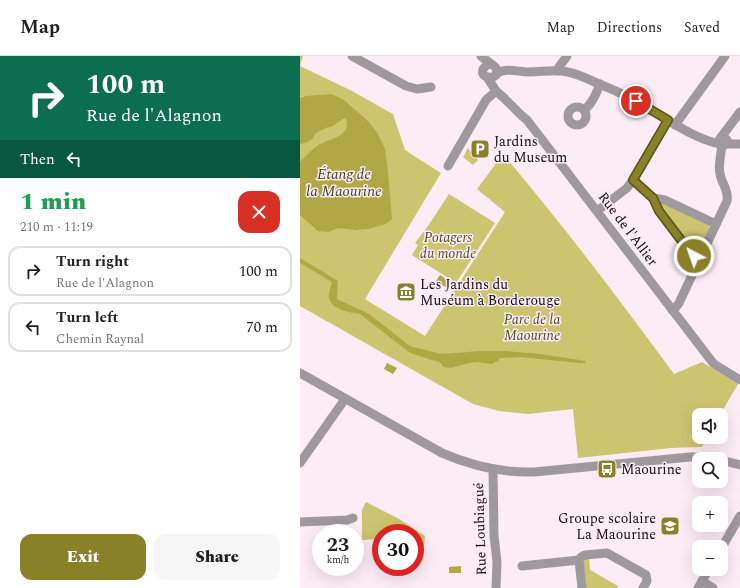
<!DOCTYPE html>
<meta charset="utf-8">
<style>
:root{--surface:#fff;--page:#f6f6f6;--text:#202124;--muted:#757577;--line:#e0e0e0;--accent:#898027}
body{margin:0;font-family:Spectral,serif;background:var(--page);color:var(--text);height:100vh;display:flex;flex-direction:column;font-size:15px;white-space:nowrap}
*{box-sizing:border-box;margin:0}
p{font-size:13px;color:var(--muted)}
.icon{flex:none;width:22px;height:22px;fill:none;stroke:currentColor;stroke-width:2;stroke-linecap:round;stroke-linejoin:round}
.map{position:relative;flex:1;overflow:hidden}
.sheet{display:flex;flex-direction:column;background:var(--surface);width:300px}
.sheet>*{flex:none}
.hud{background:#0b6e4f;color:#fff;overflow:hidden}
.controls{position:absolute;left:392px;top:352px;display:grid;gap:8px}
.controls a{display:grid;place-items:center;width:36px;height:36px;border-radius:8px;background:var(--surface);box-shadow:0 4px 16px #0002;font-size:20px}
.speed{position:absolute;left:12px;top:468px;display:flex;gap:8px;font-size:20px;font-weight:700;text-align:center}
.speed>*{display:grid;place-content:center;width:52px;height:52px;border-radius:50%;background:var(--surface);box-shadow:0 4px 16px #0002;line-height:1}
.speed small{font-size:10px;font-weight:400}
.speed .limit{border:6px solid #d22;background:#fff;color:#111}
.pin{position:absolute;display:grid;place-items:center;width:34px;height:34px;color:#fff;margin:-17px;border:2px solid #fff;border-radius:50%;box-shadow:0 1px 4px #0007}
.me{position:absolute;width:44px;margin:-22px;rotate:319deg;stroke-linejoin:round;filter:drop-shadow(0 0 3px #0008)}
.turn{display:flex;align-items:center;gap:14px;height:84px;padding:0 20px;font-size:18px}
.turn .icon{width:52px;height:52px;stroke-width:2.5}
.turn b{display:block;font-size:28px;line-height:34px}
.then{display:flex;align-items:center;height:38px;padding:0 20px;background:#0003;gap:8px;font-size:15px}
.round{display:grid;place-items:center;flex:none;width:42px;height:42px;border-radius:12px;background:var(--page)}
.summary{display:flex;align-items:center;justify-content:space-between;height:68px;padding:0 20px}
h1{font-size:24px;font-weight:800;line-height:30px;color:#1e9e55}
.button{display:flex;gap:8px;margin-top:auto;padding:8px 20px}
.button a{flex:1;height:46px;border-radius:12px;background:var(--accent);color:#fff;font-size:16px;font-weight:800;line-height:46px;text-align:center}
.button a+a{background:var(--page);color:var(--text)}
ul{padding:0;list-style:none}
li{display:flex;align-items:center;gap:12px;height:50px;margin:0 8px 6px;padding:0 12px;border:2px solid var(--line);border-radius:12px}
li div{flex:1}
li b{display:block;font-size:15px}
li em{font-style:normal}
header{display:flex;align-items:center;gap:24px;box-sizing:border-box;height:56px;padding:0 20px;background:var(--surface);border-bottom:1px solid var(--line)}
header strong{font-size:19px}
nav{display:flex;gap:22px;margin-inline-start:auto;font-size:14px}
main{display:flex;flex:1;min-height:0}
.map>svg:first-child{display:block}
.green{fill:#ccc46f}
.water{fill:#b1a845}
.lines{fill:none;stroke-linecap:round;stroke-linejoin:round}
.minor{stroke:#9f999d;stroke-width:9}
.route-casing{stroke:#595319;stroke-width:10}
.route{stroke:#898027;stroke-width:7}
.labels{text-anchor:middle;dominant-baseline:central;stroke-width:3;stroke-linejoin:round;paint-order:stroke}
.poi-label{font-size:14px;fill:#110c10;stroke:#fbecf6;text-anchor:start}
.street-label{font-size:14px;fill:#110c10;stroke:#fbecf6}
.park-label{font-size:14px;font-style:italic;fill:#514d24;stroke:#fbecf6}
.water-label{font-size:15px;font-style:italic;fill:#48441b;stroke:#fbecf6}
</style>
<header>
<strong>Map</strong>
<nav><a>Map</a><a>Directions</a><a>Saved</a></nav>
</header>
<main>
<section class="sheet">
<div class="hud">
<div class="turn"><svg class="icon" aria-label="right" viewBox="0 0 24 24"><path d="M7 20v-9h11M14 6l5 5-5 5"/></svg><div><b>100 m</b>Rue de l'Alagnon</div></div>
<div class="then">Then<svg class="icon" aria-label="left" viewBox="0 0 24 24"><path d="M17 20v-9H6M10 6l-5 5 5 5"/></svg></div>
</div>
<div class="summary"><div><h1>1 min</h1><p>210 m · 11:19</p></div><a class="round" style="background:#d93025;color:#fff"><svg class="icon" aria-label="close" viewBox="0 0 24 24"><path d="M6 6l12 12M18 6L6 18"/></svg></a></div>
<ul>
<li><svg class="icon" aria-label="right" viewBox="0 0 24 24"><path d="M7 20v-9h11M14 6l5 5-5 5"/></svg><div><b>Turn right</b><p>Rue de l'Alagnon</p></div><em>100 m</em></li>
<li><svg class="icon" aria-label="left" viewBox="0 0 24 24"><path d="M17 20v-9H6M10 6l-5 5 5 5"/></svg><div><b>Turn left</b><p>Chemin Raynal</p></div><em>70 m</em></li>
</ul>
<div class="button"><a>Exit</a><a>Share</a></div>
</section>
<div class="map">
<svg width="440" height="532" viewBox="0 0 440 532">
<rect width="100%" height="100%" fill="#fbecf6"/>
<g class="green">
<path d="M 0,0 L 3,0 L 0,10 L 50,34 L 93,58 L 105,94 L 141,117 L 65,243 L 125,280 L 205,156 L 177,133 L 203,98 C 263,169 319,243 374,318 L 402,306 L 438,328 L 420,359 L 399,359 L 399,381 L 407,381 L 402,391 L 371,392 L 278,402 L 273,353 L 228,358 L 199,355 L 173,348 L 0,250 Z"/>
<polygon points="168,92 178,104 173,109 163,101"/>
<polygon points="149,138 195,167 156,227 112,199 118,189 115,187 128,170"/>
<polygon points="362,147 409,169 410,172 398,196 395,196 361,154 360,149"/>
<polygon points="66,446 99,463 125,480 124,490 115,490 115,477 81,477 81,483 62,484 62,454"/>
<polygon points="289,501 290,514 318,530 317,532 286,532 283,502"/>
</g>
<g class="water">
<path d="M 32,38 L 44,44 L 67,64 L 77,76 L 85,93 L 88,116 L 92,163 L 86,168 L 68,173 L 55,174 L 38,172 L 28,176 L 18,175 L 0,159 L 0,106 C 5,101 11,94 17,90 C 27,83 52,81 46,63 L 44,62 L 33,70 L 26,72 L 16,77 L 12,83 L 8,86 L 0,88 L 0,42 L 6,40 Z"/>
<path d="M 0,202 L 38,225 L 37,243 L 69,258 L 110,290 L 142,298 L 181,295 L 204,295 L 240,298 L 280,304 L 285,305 L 285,307 L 279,307 L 222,301 L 200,302 L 198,305 L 195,306 L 192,308 L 177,306 L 170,307 L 151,312 L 143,311 L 141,307 L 110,297 L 60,258 C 51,257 31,253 29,242 C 28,237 31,231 32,226 L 0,207 Z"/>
<polygon points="140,219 154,228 150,234 136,225"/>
<polygon points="87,307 97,312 93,318 84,313"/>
<polygon points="161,510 161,517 149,517 149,511"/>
</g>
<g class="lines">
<g class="minor">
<polyline points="52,0 106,30 117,33 131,31"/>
<path d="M 181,0 C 183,2 196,11 196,12 C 203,27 171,22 187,9 L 191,8"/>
<polyline points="258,15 259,11 267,0"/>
<path d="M 196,18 C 206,11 218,16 229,16 C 242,16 255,13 268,16 C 278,18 288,23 297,27 C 310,32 323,38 336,45 C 364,60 387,80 419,88"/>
<polyline points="187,21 196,35 204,42 221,59 227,64 410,303 414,308 440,324"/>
<circle cx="277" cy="60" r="9"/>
<path d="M 284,54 C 292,48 296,38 300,28"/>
<polyline points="375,69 425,0"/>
<polyline points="421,81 424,81 427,84 427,87 424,89 421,89 419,88 419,84 440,56"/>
<polyline points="426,88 440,88"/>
<polyline points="148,110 186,44 196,35"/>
<polyline points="333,124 353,142 365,144 416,168"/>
<polyline points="353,142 359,155 390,196 399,203"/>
<polyline points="297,155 327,132 333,124 368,64"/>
<path d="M 372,254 L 376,251 L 379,247 L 427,145 C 429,135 422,128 420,118 C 418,109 421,98 422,90"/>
<path d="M 0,317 L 142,397 C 172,410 202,417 234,416 L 390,401 L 400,401 L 414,403"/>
<polyline points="421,404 440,409"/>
<polyline points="0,407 45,343"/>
<polyline points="193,413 194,480 197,506 196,532"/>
<polyline points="0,466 47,464 53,462"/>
<polyline points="421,493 440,460"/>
<polyline points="222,510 279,504"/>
<polyline points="402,525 413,532"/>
<polyline points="282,532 279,504 281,501 285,499 307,497 346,519 347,525 343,532"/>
<polyline points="398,532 409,513"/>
</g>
</g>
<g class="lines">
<g class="route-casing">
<polyline id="route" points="336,45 368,64 333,124 353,142 359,155 390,196 394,200"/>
</g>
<use href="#route" class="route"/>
</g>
<defs>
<g id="parking-square" transform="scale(1)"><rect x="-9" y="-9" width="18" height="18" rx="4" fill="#898027" stroke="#fbecf6"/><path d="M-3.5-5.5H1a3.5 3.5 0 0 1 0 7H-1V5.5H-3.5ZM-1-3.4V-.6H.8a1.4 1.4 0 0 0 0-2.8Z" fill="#fff"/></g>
<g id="museum-square" transform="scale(1)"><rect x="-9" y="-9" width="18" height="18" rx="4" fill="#898027" stroke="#fbecf6"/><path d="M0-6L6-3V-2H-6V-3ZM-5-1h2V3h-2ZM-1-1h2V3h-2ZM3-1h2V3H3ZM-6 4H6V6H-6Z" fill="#fff"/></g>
<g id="bus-square" transform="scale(1)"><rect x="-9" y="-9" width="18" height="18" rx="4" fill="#898027" stroke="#fbecf6"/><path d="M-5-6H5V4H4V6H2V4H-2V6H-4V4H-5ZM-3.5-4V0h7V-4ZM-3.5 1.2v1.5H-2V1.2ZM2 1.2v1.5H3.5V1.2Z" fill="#fff"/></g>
<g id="school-square" transform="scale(1)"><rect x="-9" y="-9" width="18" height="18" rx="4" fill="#898027" stroke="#fbecf6"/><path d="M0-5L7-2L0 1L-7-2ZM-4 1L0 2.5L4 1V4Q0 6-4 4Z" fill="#fff"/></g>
</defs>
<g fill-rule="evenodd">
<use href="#parking-square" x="180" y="93"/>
<use href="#museum-square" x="106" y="236"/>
<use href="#bus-square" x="307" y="413"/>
<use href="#school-square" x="370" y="470"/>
</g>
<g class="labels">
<g class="poi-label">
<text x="194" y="85">Jardins<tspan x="194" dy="16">du Museum</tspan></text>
<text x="120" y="228">Les Jardins du<tspan x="120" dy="16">Muséum à Borderouge</tspan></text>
<text x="321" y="413">Maourine</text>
<text x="356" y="462" text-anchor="end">Groupe scolaire<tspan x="356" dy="16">La Maourine</tspan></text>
</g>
<g class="street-label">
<text transform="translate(328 173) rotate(53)">Rue de l'Allier</text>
<text transform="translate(180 473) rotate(-92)">Rue Loubiagué</text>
</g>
<g class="park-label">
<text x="148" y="181">Potagers<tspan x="148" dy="16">du monde</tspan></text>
<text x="232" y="263">Parc de la<tspan x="232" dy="16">Maourine</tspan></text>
</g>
<g class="water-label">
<text x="44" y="118">Étang de<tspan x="44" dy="17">la Maourine</tspan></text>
</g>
</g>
</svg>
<div class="controls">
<a><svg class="icon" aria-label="sound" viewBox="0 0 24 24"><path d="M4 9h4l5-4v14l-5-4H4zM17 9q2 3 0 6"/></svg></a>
<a><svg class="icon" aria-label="search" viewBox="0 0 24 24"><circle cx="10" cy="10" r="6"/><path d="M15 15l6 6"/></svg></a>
<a>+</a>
<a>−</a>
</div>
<div class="speed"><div>23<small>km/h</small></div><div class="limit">30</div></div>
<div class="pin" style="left:336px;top:45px;background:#d93025"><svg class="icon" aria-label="arrive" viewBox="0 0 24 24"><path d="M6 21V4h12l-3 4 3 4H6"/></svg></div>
<svg class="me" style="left:394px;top:200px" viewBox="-20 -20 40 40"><circle r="17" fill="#898027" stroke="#fff" stroke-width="3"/><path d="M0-11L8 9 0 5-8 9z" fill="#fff"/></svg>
</div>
</main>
